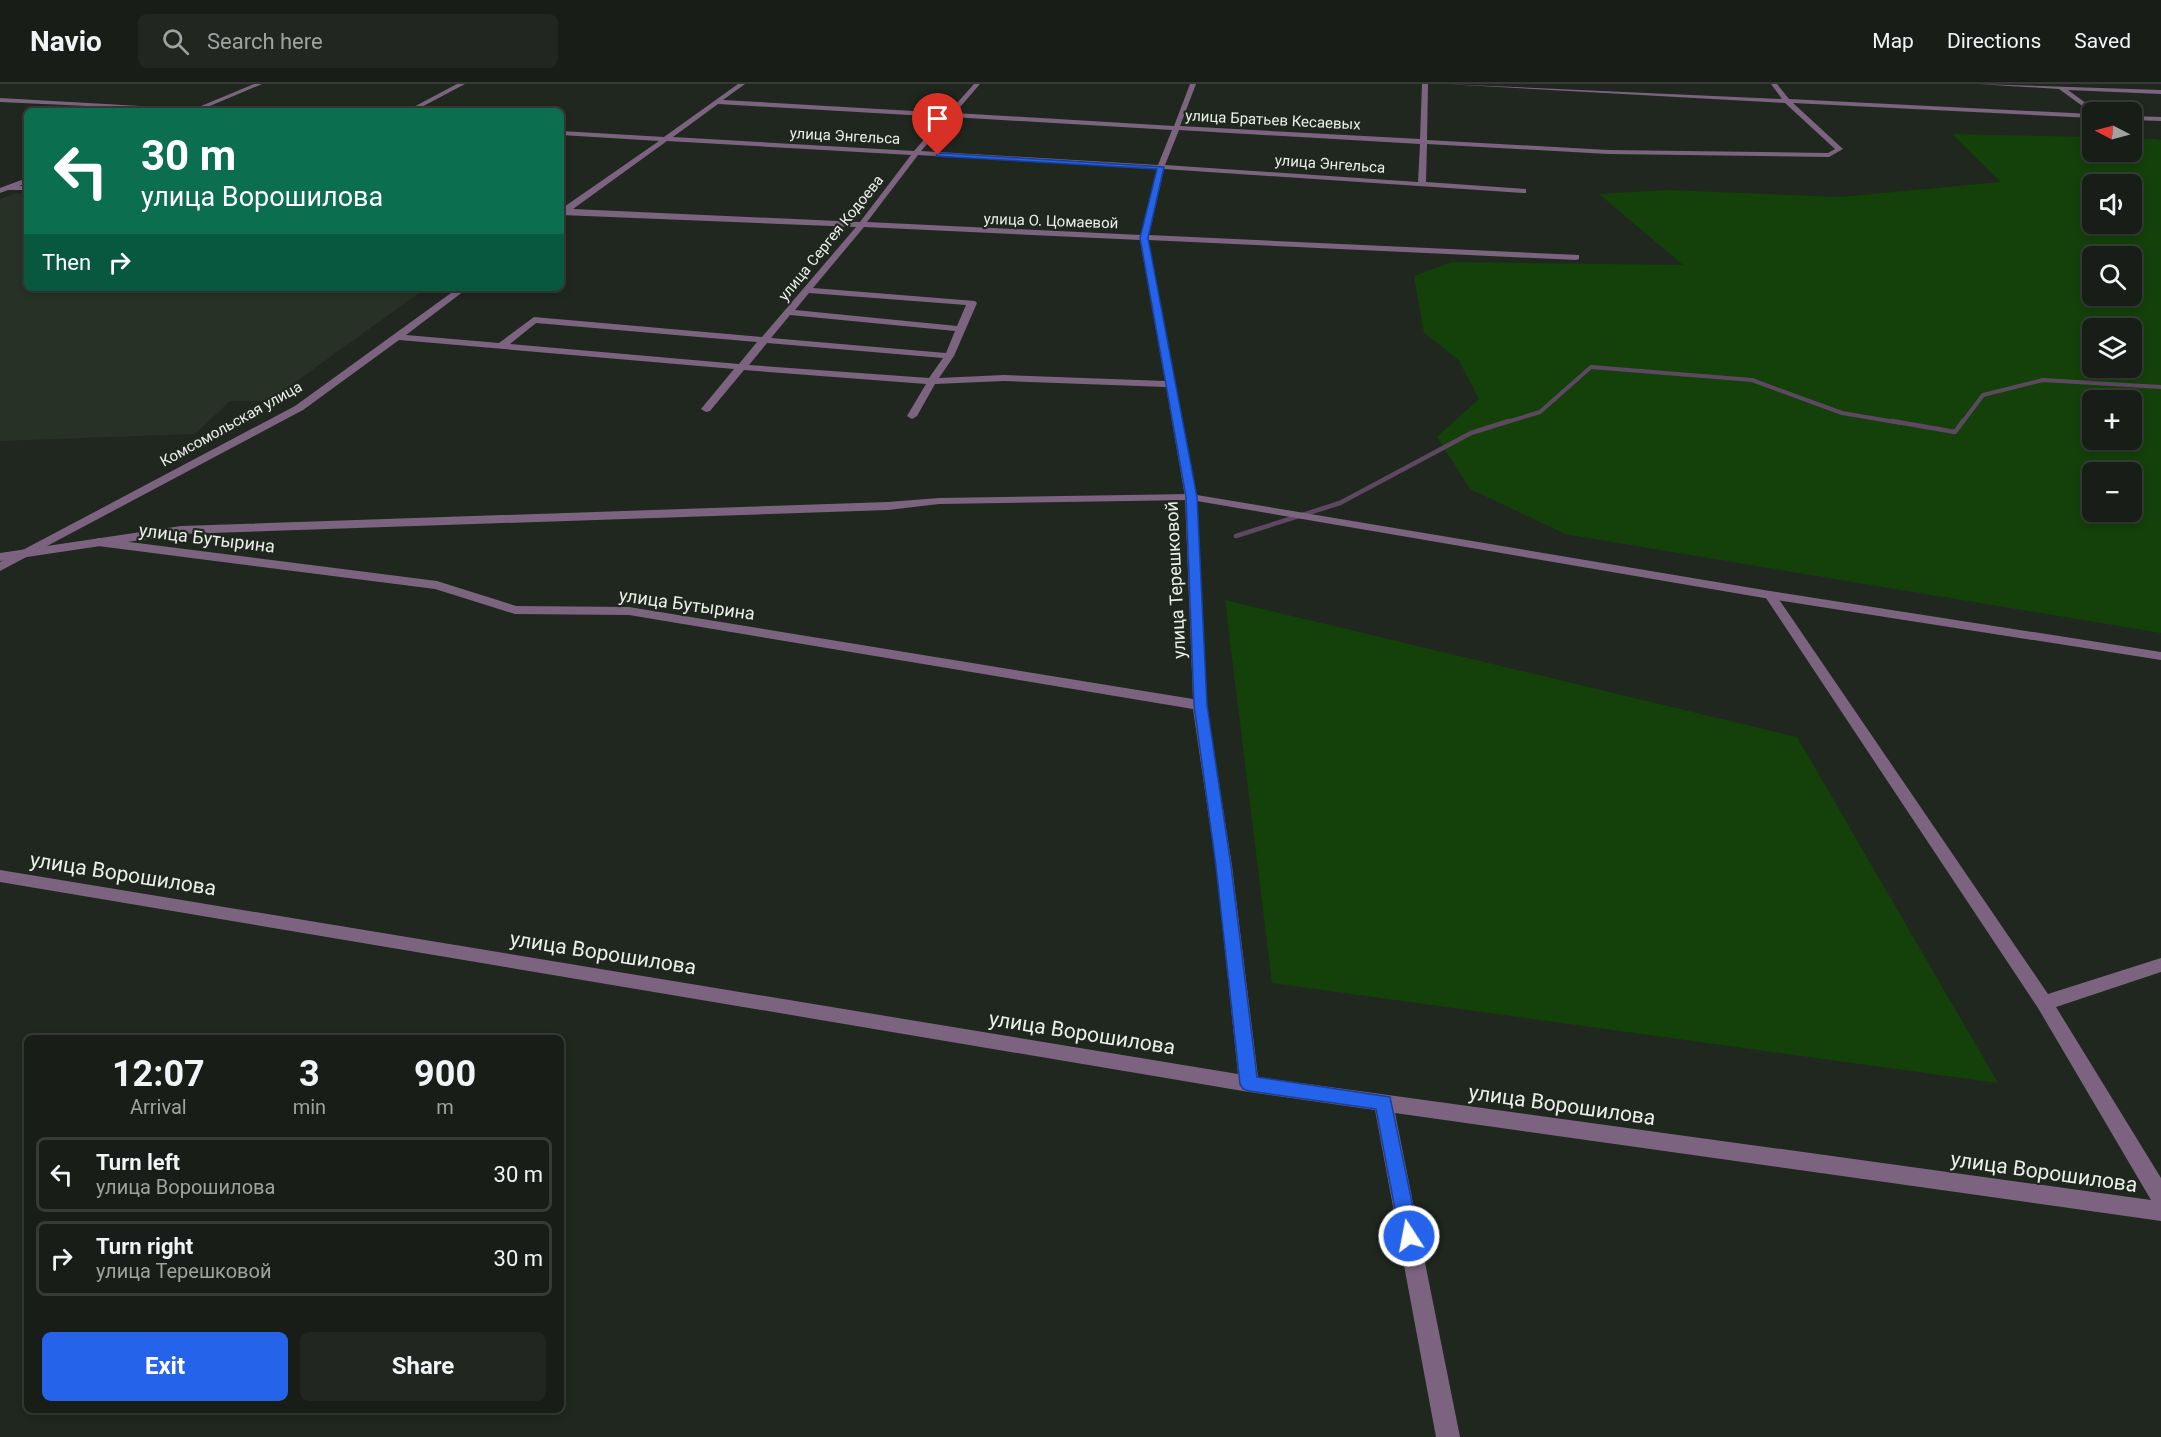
<!DOCTYPE html>
<meta charset="utf-8">
<style>
:root{--surface:#181d17;--page:#212620;--text:#f1f3f6;--muted:#9fa2a1;--line:#363b36;--accent:#2563eb}
body{margin:0;font-family:Roboto,sans-serif;background:var(--page);color:var(--text);height:100vh;display:flex;flex-direction:column;font-size:22px;white-space:nowrap}
*{box-sizing:border-box;margin:0}
p{font-size:20px;color:var(--muted)}
.icon{flex:none;width:33px;height:33px;fill:none;stroke:currentColor;stroke-width:2;stroke-linecap:round;stroke-linejoin:round}
.map{position:relative;flex:1;overflow:hidden}
.side{position:absolute;left:24px;top:951px;width:540px;height:378px;display:flex;flex-direction:column;background:var(--surface);border-radius:9px;box-shadow:0 3px 9px #0003,0 0 0 2px var(--line)}
.side>*{flex:none}
.hud{position:absolute;left:24px;top:24px;width:540px;height:183px;border-radius:9px;box-shadow:0 3px 9px #0003,0 0 0 2px var(--line);background:#0b6e4f;color:#fff;overflow:hidden}
.needle{width:39px;rotate:276deg}
.controls{position:absolute;left:2082px;top:18px;display:grid;gap:12px}
.controls a{display:grid;place-items:center;width:60px;height:60px;border-radius:9px;background:var(--surface);box-shadow:0 3px 9px #0003,0 0 0 2px var(--line);font-size:30px}
.pin{position:absolute;display:grid;place-items:center;width:51px;height:51px;color:#fff;margin:-62px -26px;border-radius:50% 50% 50% 0;rotate:-45deg;box-shadow:0 0 6px #0007}
.pin .icon{rotate:45deg}
.me{position:absolute;width:66px;margin:-33px;rotate:349deg;stroke-linejoin:round;filter:drop-shadow(0 0 4px #0008)}
.turn{display:flex;align-items:center;gap:21px;height:126px;padding:0 18px;font-size:27px}
.turn .icon{width:78px;height:78px;stroke-width:2.5}
.turn b{display:block;font-size:42px;line-height:51px}
.then{display:flex;align-items:center;height:57px;padding:0 18px;background:#0003;gap:12px;font-size:22px}
.eta{display:flex;justify-content:space-evenly;align-items:center;height:102px;text-align:center}
.eta b{font-size:36px;font-weight:700;line-height:42px}
.primary-button{display:flex;gap:12px;margin-top:auto;padding:12px 18px}
.primary-button a{flex:1;height:69px;border-radius:9px;background:var(--accent);color:#fff;font-size:24px;font-weight:700;line-height:69px;text-align:center}
.primary-button a+a{background:var(--page);color:var(--text)}
ul{padding:0;list-style:none}
li{display:flex;align-items:center;gap:18px;height:75px;margin:0 12px 9px;padding:0 6px;border:3px solid var(--line);border-radius:9px}
li div{flex:1}
li b{display:block;font-size:22px}
li em{font-style:normal}
header{display:flex;align-items:center;gap:36px;box-sizing:border-box;height:84px;padding:0 30px;background:var(--surface);border-bottom:2px solid var(--line)}
header strong{font-size:28px}
nav{display:flex;gap:33px;margin-inline-start:auto;font-size:21px}
.search{width:420px;height:54px;background:var(--page);display:flex;align-items:center;gap:15px;box-sizing:border-box;padding:0 21px;border-radius:9px;color:var(--muted);font-size:22px}
.map>svg:first-child{display:block}
.built{fill:#273125}
.green{fill:#134109;fill-rule:evenodd}
.lines{fill:none;stroke-linecap:round;stroke-linejoin:round}
.stream-far1{stroke:#5e4861;stroke-width:4}
.stream{stroke:#5e4861;stroke-width:4.5}
.minor{fill:#7c6480;fill-rule:evenodd}
.tertiary{fill:#7c6480;fill-rule:evenodd}
.route{fill:#2563eb;stroke:#184099;stroke-width:1.5}
.labels{text-anchor:middle;dominant-baseline:central;stroke-width:4.5;stroke-linejoin:round;paint-order:stroke}
.far-street-label{font-size:15px;fill:#ebefea;stroke:#20271f}
.street-label{font-size:18px;fill:#ebefea;stroke:#20271f}
.near-street-label{font-size:21px;fill:#ebefea;stroke:#20271f}
</style>
<header>
<strong>Navio</strong>
<div class="search"><svg class="icon" aria-label="search" viewBox="0 0 24 24"><circle cx="10" cy="10" r="6"/><path d="M15 15l6 6"/></svg>Search here</div>
<nav><a>Map</a><a>Directions</a><a>Saved</a></nav>
</header>
<div class="map">
<svg width="2161" height="1353" viewBox="0 0 2161 1353">
<rect width="100%" height="100%" fill="#20271f"/>
<polygon class="built" points="16,109 27,110 27,204 426,204 269,317 230,317 195,350 0,357 0,115"/>
<g class="green">
<path d="M 1952,50 L 2092,53 L 2092,68 L 2132,68 L 2132,53 L 2161,56 L 2161,549 L 1565,450 L 1470,405 L 1437,353 L 1479,315 L 1458,275 L 1424,249 L 1414,192 L 1452,178 L 1683,181 L 1599,110 L 1666,106 L 1840,113 L 2001,98 ZM 2092,100 L 2132,100 L 2132,140 L 2092,140 ZM 2092,172 L 2132,172 L 2132,212 L 2092,212 ZM 2092,244 L 2132,244 L 2132,284 L 2092,284 ZM 2092,316 L 2132,316 L 2132,356 L 2092,356 ZM 2092,388 L 2132,388 L 2132,428 L 2092,428 Z"/>
<polygon points="1225,516 1797,653 1998,999 1272,899"/>
</g>
<g class="lines">
<g class="stream-far1">
<polyline points="1504,339 1540,328 1591,283 1752,296 1842,329 1901,339"/>
<polyline points="1962,339 1983,311 2043,296 2161,303"/>
</g>
<g class="stream">
<polyline points="1892,337 1955,348 1963,337"/>
<polyline points="1236,452 1340,419 1471,349 1509,337"/>
</g>
<g class="minor">
<polygon points="457,0 465,0 414,27 406,27"/>
<path d="M 738,0 L 745,0 L 723,16 L 948,29 L 974,0 L 980,0 L 955,29 L 1174,42 L 1190,0 L 1196,0 L 1180,42 L 1420,55 L 1422,0 L 1428,0 L 1427,56 L 1608,66 L 1828,69 L 1835,65 L 1785,19 L 1445,0 L 1782,15 L 1771,0 L 1777,0 L 1789,15 L 2092,30 L 2092,34 L 1793,19 L 1843,65 L 1829,73 L 1608,70 L 1427,60 L 1426,98 L 1526,105 L 1526,109 L 1523,109 L 1164,85 L 1149,151 L 1579,171 L 1579,175 L 1576,176 L 1148,156 L 1197,413 L 1207,621 L 1232,782 L 1258,993 L 2151,1116 L 2038,924 L 1764,511 L 1770,507 L 1776,511 L 2048,910 L 2161,874 L 2161,888 L 2056,923 L 2161,1094 L 2161,1137 L 1395,1029 L 1460,1353 L 1436,1353 L 1375,1026 L 1249,1008 L 0,798 L 0,786 L 1238,990 L 1216,782 L 1193,625 L 629,531 L 515,530 L 435,505 L 98,462 L 92,458 L 98,454 L 437,497 L 516,522 L 629,523 L 1193,615 L 1185,413 L 1166,303 L 1004,297 L 935,300 L 917,332 L 912,335 L 907,332 L 926,300 L 744,286 L 710,327 L 706,328 L 701,325 L 734,285 L 399,256 L 303,326 L 0,487 L 0,478 L 295,322 L 458,204 L 468,204 L 406,251 L 499,259 L 534,233 L 762,253 L 856,143 L 561,131 L 561,125 L 659,57 L 561,51 L 561,47 L 664,53 ZM 718,20 L 944,33 L 914,67 L 673,53 ZM 951,33 L 1172,46 L 1158,81 L 921,67 ZM 1179,46 L 1420,60 L 1418,98 L 1165,81 ZM 667,57 L 911,71 L 860,138 L 573,125 ZM 918,71 L 1157,85 L 1141,151 L 867,138 ZM 864,143 L 1140,156 L 1165,297 L 1004,291 L 939,294 L 954,272 L 977,219 L 975,217 L 813,204 ZM 809,209 L 966,221 L 957,242 L 795,226 ZM 790,231 L 955,247 L 946,269 L 771,254 ZM 536,239 L 757,258 L 739,280 L 510,260 ZM 767,259 L 943,274 L 929,294 L 749,281 Z"/>
<polygon points="1977,0 2161,6 2161,10 2068,6 2098,28 2092,29 2059,5"/>
<polygon points="0,14 193,25 196,27 0,18"/>
<polygon points="2132,32 2161,33 2161,37 2132,36"/>
<polygon points="8,102 27,102 27,106 5,106 4,104"/>
</g>
<g class="tertiary">
<polygon points="254,0 262,0 198,27 189,27"/>
<polygon points="27,94 27,99 0,109 0,104"/>
<polygon points="1191,410 1770,507 2161,568 2161,576 1770,515 1191,416 939,420 888,426 181,450 0,477 0,469 181,442 888,418 939,414"/>
</g>
</g>
<polygon class="route" points="938,69 1164,83 1148,154 1197,413 1207,621 1231,782 1257,993 1390,1013 1419,1152 1416,1159 1409,1161 1403,1159 1400,1152 1376,1025 1249,1007 1243,1005 1240,1000 1216,782 1194,621 1186,413 1140,154 1157,85 936,72"/>
<g class="labels">
<g class="far-street-label">
<text transform="translate(1273 36) rotate(3)">улица Братьев Кесаевых</text>
<text transform="translate(845 52) rotate(3)">улица Энгельса</text>
<text transform="translate(1330 80) rotate(4)">улица Энгельса</text>
<text transform="translate(1051 137) rotate(2)">улица О. Цомаевой</text>
<text transform="translate(831 154) rotate(-51)">улица Сергея Кодоева</text>
<text transform="translate(231 340) rotate(-29)">Комсомольская улица</text>
</g>
<g class="street-label">
<text transform="translate(207 454) rotate(7)">улица Бутырина</text>
<text transform="translate(1175 496) rotate(-93)">улица Терешковой</text>
<text transform="translate(687 520) rotate(8)">улица Бутырина</text>
</g>
<g class="near-street-label">
<text transform="translate(123 790) rotate(9)">улица Ворошилова</text>
<text transform="translate(603 869) rotate(9)">улица Ворошилова</text>
<text transform="translate(1082 949) rotate(9)">улица Ворошилова</text>
<text transform="translate(1562 1021) rotate(8)">улица Ворошилова</text>
<text transform="translate(2044 1088) rotate(8)">улица Ворошилова</text>
</g>
</g>
</svg>
<div class="controls">
<a><svg class="needle" viewBox="-14 -14 28 28"><path d="M0-13l5 13h-10z" fill="#e53935"/><path d="M0 13l5-13h-10z" fill="#9fa2a1"/></svg></a>
<a><svg class="icon" aria-label="sound" viewBox="0 0 24 24"><path d="M4 9h4l5-4v14l-5-4H4zM17 9q2 3 0 6"/></svg></a>
<a><svg class="icon" aria-label="search" viewBox="0 0 24 24"><circle cx="10" cy="10" r="6"/><path d="M15 15l6 6"/></svg></a>
<a><svg class="icon" aria-label="layers" viewBox="0 0 24 24"><path d="M12 4l9 5-9 5-9-5zM3 14l9 5 9-5"/></svg></a>
<a>+</a>
<a>−</a>
</div>
<div class="pin" style="left:938px;top:71px;background:#d93025"><svg class="icon" aria-label="arrive" viewBox="0 0 24 24"><path d="M6 21V4h12l-3 4 3 4H6"/></svg></div>
<svg class="me" style="left:1409px;top:1152px" viewBox="-20 -20 40 40"><circle r="17" fill="#2563eb" stroke="#fff" stroke-width="3"/><path d="M0-11L8 9 0 5-8 9z" fill="#fff"/></svg>
<div class="hud">
<div class="turn"><svg class="icon" aria-label="left" viewBox="0 0 24 24"><path d="M17 20v-9H6M10 6l-5 5 5 5"/></svg><div><b>30 m</b>улица Ворошилова</div></div>
<div class="then">Then<svg class="icon" aria-label="right" viewBox="0 0 24 24"><path d="M7 20v-9h11M14 6l5 5-5 5"/></svg></div>
</div>
<section class="side">
<div class="eta">
<div><b>12:07</b><p>Arrival</p></div>
<div><b>3</b><p>min</p></div>
<div><b>900</b><p>m</p></div>
</div>
<ul>
<li><svg class="icon" aria-label="left" viewBox="0 0 24 24"><path d="M17 20v-9H6M10 6l-5 5 5 5"/></svg><div><b>Turn left</b><p>улица Ворошилова</p></div><em>30 m</em></li>
<li><svg class="icon" aria-label="right" viewBox="0 0 24 24"><path d="M7 20v-9h11M14 6l5 5-5 5"/></svg><div><b>Turn right</b><p>улица Терешковой</p></div><em>30 m</em></li>
</ul>
<div class="primary-button"><a>Exit</a><a>Share</a></div>
</section>
</div>
